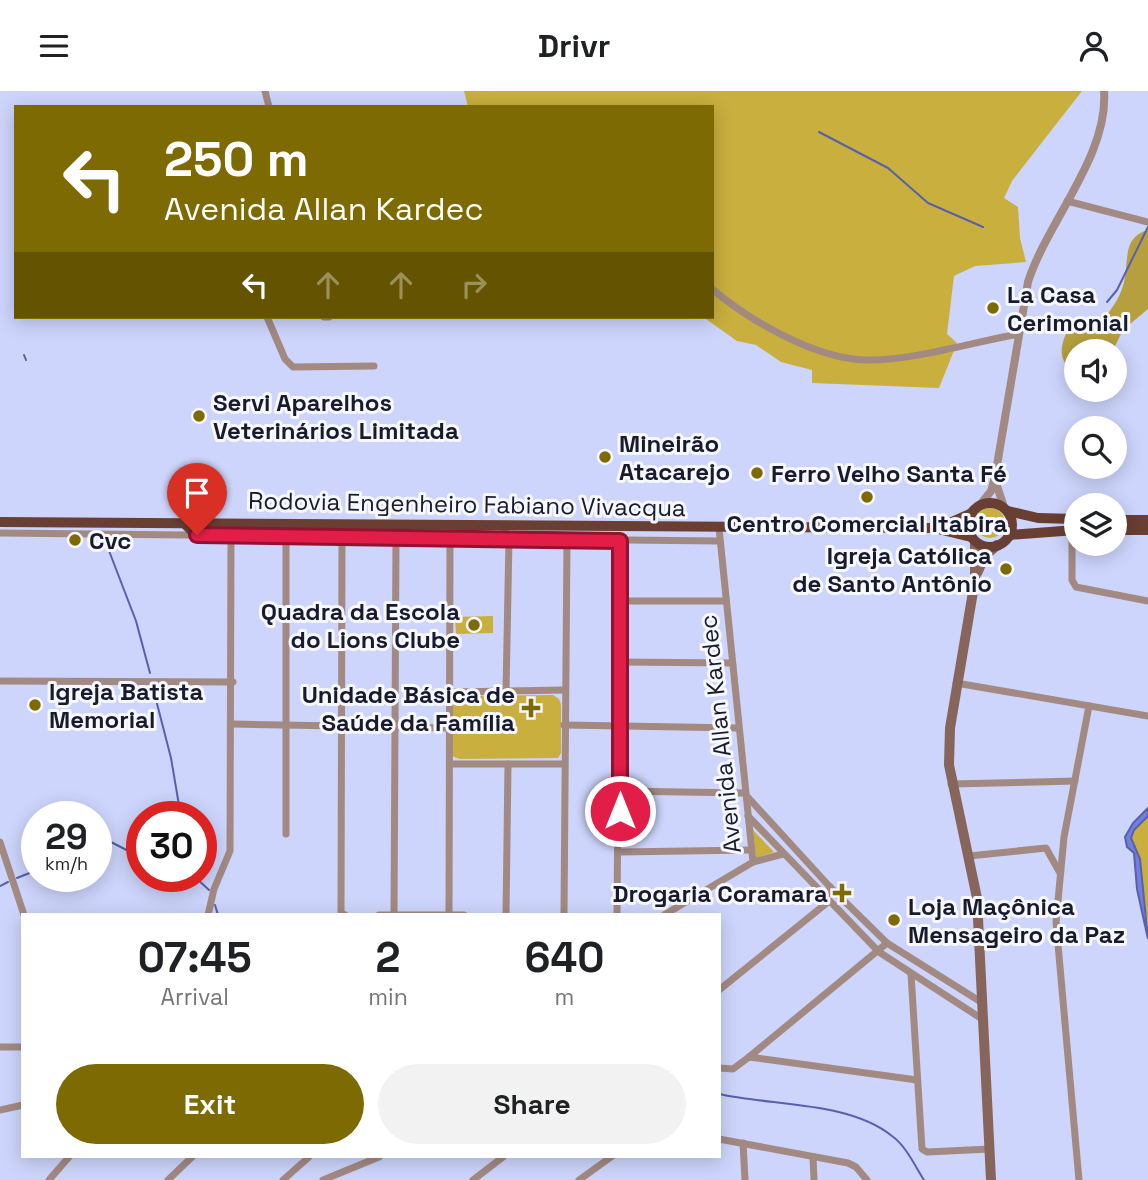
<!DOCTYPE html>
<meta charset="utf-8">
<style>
:root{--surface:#fff;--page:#f2f2f2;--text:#202124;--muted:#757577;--accent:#7d6a02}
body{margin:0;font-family:"Space Grotesk",sans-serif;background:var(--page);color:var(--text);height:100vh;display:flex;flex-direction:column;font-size:26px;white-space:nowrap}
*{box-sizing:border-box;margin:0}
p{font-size:23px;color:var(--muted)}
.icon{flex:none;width:38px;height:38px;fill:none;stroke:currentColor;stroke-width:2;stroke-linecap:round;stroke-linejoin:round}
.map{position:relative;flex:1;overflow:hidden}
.side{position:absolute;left:21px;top:822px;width:700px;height:245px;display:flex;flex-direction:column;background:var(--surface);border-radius:0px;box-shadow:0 4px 18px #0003}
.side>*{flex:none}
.hud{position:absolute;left:14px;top:14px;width:700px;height:214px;border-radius:0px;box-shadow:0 4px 18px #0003;background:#7d6a02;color:#fff;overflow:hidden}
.fabs{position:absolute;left:1064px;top:248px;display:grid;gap:14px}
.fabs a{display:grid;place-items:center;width:63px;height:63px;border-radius:50%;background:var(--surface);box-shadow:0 4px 18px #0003;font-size:35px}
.speed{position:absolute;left:21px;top:710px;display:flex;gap:14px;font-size:35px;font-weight:700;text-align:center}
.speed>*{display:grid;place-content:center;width:91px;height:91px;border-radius:50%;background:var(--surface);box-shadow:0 4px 18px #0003;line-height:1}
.speed small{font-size:18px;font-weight:400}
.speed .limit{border:10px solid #d22;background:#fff;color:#111}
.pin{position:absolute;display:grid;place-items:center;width:60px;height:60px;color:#fff;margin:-72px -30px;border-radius:50% 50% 50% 0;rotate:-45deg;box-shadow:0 0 7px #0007}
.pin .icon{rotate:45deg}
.me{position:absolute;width:77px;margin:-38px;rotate:0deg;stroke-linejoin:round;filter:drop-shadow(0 0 5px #0008)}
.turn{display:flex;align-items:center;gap:24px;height:147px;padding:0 35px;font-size:32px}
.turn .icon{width:91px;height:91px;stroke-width:2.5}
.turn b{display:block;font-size:49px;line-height:60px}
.lanes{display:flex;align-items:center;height:66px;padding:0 35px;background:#0003;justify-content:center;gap:35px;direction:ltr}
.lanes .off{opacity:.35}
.eta{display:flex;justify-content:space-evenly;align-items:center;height:119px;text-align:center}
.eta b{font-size:42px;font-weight:800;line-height:49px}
.button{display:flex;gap:14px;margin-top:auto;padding:14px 35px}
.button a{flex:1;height:80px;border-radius:42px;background:var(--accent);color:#fff;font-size:28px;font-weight:800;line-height:80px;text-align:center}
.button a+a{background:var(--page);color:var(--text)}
header{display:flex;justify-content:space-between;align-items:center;height:91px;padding:0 35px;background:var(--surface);font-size:32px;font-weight:800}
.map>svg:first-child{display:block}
.green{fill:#c8af3e}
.forest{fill:#b59f3e}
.water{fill:#737ee1;stroke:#5860ab;stroke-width:2}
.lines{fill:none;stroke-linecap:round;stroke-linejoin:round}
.stream{stroke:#5860ab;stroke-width:2}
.minor{stroke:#a28a83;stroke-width:7}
.tertiary{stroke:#a28a83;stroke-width:8}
.secondary{stroke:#87655b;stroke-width:10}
.trunk{stroke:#693e33;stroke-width:10}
.route-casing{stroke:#92132f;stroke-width:18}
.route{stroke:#e11d48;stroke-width:12}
.poi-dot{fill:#7d6a02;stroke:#f7f8fd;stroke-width:2.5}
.labels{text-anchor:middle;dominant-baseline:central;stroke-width:6;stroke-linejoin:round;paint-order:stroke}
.poi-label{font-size:24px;font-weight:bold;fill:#181b2d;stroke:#f7f8fd;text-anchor:start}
.street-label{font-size:24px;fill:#181b2d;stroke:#f7f8fd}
</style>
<header><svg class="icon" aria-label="menu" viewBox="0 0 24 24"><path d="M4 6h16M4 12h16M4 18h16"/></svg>Drivr<svg class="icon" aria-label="person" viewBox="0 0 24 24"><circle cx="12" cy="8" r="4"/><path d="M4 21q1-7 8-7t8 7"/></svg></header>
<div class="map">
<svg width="1148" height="1089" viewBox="0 0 1148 1089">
<rect width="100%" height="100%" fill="#cdd5fc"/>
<g class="green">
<polygon points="464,0 1082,0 1012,90 1004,107 1018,116 1020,147 1026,171 975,175 954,185 947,243 957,252 939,297 812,292 812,279 781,271 756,254 737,250 703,226 712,226 712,16 468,16"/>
<circle cx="990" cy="432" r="15"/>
<polygon points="493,525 493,542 456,543 455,526"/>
<polygon points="553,604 559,608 561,614 561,662 558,667 460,668 452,665 453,605"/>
<polygon points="1148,725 1148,833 1140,793 1140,768 1131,747 1134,739"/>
<polygon points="753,739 774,761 756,767"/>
</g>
<path class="forest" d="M 1148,139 L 1148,218 L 1123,239 L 1112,261 L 1076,261 L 1076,282 C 1053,268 1062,249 1073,229 L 1106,225 C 1114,215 1121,204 1124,191 C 1129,171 1122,146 1148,139 Z"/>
<polygon class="water" points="1148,717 1148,725 1134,739 1131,747 1140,768 1148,848 1137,798 1134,762 1127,756 1125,746 1133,732"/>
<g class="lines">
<g class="stream">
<polyline points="819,41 888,77 928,112 983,136"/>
<polyline points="1107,211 1117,199 1148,136"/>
<polyline points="24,264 26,269"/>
<polyline points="106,452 136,530 150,582"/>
<polyline points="154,601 171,667 181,726"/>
<polyline points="96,753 109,750 142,767"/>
<polyline points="195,786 209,799"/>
<polyline points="17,787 37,779"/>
<polyline points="0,795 8,791"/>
<polyline points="215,814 218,824"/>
<path d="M 719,1003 C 772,1015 849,1010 892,1045 C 906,1055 915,1075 924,1089"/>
</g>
<g class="minor">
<polyline points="265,0 269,16"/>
<polyline points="1067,110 1148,131"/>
<path d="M 712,198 C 750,230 816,268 866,269 C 911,270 974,251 1019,243"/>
<polyline points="267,226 285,268 293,276 374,275"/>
<polyline points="324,226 329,226"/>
<polyline points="502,434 509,448 506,600"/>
<polyline points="1072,438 1072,489 1076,496 1148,510"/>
<polyline points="0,442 720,450"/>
<polyline points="286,446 286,743"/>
<polyline points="342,446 341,822 345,824"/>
<polyline points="620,510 726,510"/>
<polyline points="620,571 732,572"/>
<polyline points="0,590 233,591"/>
<polyline points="956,592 1148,625"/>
<polyline points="450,601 564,599"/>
<polyline points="233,633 450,637"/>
<polyline points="564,634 738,637"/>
<polyline points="450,673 564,673"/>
<polyline points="951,693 1075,690"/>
<polyline points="620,700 744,702 830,796 887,852 981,911"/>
<polyline points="748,725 879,861 982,928"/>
<polyline points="0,751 24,824"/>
<polyline points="619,761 751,759"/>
<polyline points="969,765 1046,757 1060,782"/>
<polyline points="753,771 783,763"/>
<polyline points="208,824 214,798 230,760 231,446"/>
<polyline points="379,824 464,824"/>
<polyline points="394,824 396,446"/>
<polyline points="449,824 450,447"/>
<polyline points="506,824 508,673"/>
<polyline points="564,824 567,449"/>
<polyline points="617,824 620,450"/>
<polyline points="664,824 753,771 719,437"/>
<polyline points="911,883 922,1058 927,1061 990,1058"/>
<polyline points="719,899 828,811 830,796"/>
<polyline points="0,956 23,956"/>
<polyline points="749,966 917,989"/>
<polyline points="719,977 733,978 749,966 887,852"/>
<polyline points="0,1019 23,1014"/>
<polyline points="719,1048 848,1072 856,1076 867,1089"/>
<polyline points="743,1052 745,1089"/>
<polyline points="813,1066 814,1089"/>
<polyline points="49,1089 69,1066"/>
<polyline points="168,1089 192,1066"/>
<polyline points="283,1089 309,1066"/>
<polyline points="323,1089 379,1066"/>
<polyline points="473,1089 503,1066"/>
<polyline points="579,1089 611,1066"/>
<polyline points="1079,1089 1056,831 1064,746 1089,615"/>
</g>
<g class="tertiary">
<polyline points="995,389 1004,416"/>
<path d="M 977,418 L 991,400 L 995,386 L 1028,191 C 1047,131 1109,64 1104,0"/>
</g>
<g class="secondary">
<polyline points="975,451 975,489 950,637 949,674 977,807 991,1089"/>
<polyline points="977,482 985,465 997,454"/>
</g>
<g class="trunk">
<circle cx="990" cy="434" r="22"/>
<polyline points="1008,420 1038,427 1076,428"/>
<polyline points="1115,429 1148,429"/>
<polyline points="0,431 934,437 971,446"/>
<polyline points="183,431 197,445"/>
<polyline points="938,437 972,422"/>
<polyline points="1115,439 1148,439"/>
<polyline points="1009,444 1076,439"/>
</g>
</g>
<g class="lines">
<g class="route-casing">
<polyline id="route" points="197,444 620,450 620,720"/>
</g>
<use href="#route" class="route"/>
</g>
<g class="poi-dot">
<circle cx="993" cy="217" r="7"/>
<circle cx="199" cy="325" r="7"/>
<circle cx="605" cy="366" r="7"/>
<circle cx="757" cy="382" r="7"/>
<circle cx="867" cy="406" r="7"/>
<circle cx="75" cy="449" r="7"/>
<circle cx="1006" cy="478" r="7"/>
<circle cx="474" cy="534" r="7"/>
<circle cx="35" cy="614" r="7"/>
<path d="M527.5 606.5h7v7h7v7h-7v7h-7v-7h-7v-7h7z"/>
<path d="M838.5 791.5h7v7h7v7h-7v7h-7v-7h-7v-7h7z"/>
<circle cx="894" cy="829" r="7"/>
</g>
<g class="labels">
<g class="poi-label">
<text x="1007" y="203">La Casa<tspan x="1007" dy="28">Cerimonial</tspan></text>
<text x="213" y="311">Servi Aparelhos<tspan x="213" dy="28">Veterinários Limitada</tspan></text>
<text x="619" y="352">Mineirão<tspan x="619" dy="28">Atacarejo</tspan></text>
<text x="771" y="382">Ferro Velho Santa Fé</text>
<text x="867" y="432" text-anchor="middle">Centro Comercial Itabira</text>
<text x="89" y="449">Cvc</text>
<text x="992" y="464" text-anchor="end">Igreja Católica<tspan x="992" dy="28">de Santo Antônio</tspan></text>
<text x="460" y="520" text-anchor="end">Quadra da Escola<tspan x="460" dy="28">do Lions Clube</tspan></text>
<text x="49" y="600">Igreja Batista<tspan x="49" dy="28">Memorial</tspan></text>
<text x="515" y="603" text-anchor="end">Unidade Básica de<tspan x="515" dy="28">Saúde da Família</tspan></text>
<text x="828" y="802" text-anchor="end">Drogaria Coramara</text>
<text x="908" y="815">Loja Maçônica<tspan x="908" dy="28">Mensageiro da Paz</tspan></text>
</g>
<g class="street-label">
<text transform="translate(467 413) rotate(1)">Rodovia Engenheiro Fabiano Vivacqua</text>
<text transform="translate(720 643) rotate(-96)">Avenida Allan Kardec</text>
</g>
</g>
</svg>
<div class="fabs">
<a><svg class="icon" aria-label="sound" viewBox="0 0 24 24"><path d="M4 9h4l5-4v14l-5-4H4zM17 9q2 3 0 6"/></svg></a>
<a><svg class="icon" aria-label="search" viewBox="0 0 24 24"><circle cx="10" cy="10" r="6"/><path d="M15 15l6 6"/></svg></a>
<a><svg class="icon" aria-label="layers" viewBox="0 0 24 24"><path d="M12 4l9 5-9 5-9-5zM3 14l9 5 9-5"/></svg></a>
</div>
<div class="speed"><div>29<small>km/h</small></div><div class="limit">30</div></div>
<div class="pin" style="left:197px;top:444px;background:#d93025"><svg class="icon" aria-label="arrive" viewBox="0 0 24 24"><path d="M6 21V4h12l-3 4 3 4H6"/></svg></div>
<svg class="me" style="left:620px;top:720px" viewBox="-20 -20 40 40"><circle r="17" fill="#e11d48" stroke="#fff" stroke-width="3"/><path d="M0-11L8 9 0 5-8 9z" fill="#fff"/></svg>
<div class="hud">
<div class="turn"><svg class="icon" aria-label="left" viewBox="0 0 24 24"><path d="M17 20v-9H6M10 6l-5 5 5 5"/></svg><div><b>250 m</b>Avenida Allan Kardec</div></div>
<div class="lanes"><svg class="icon" aria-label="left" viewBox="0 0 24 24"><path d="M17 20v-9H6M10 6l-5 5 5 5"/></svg><svg class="icon off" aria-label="ahead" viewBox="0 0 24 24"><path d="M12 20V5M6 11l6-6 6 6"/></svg><svg class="icon off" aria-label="ahead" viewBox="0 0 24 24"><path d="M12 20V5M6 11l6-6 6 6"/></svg><svg class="icon off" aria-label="right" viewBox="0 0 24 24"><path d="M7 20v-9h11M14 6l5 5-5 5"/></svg></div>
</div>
<section class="side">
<div class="eta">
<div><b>07:45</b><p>Arrival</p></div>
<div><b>2</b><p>min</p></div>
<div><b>640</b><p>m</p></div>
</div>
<div class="button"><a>Exit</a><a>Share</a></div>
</section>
</div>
